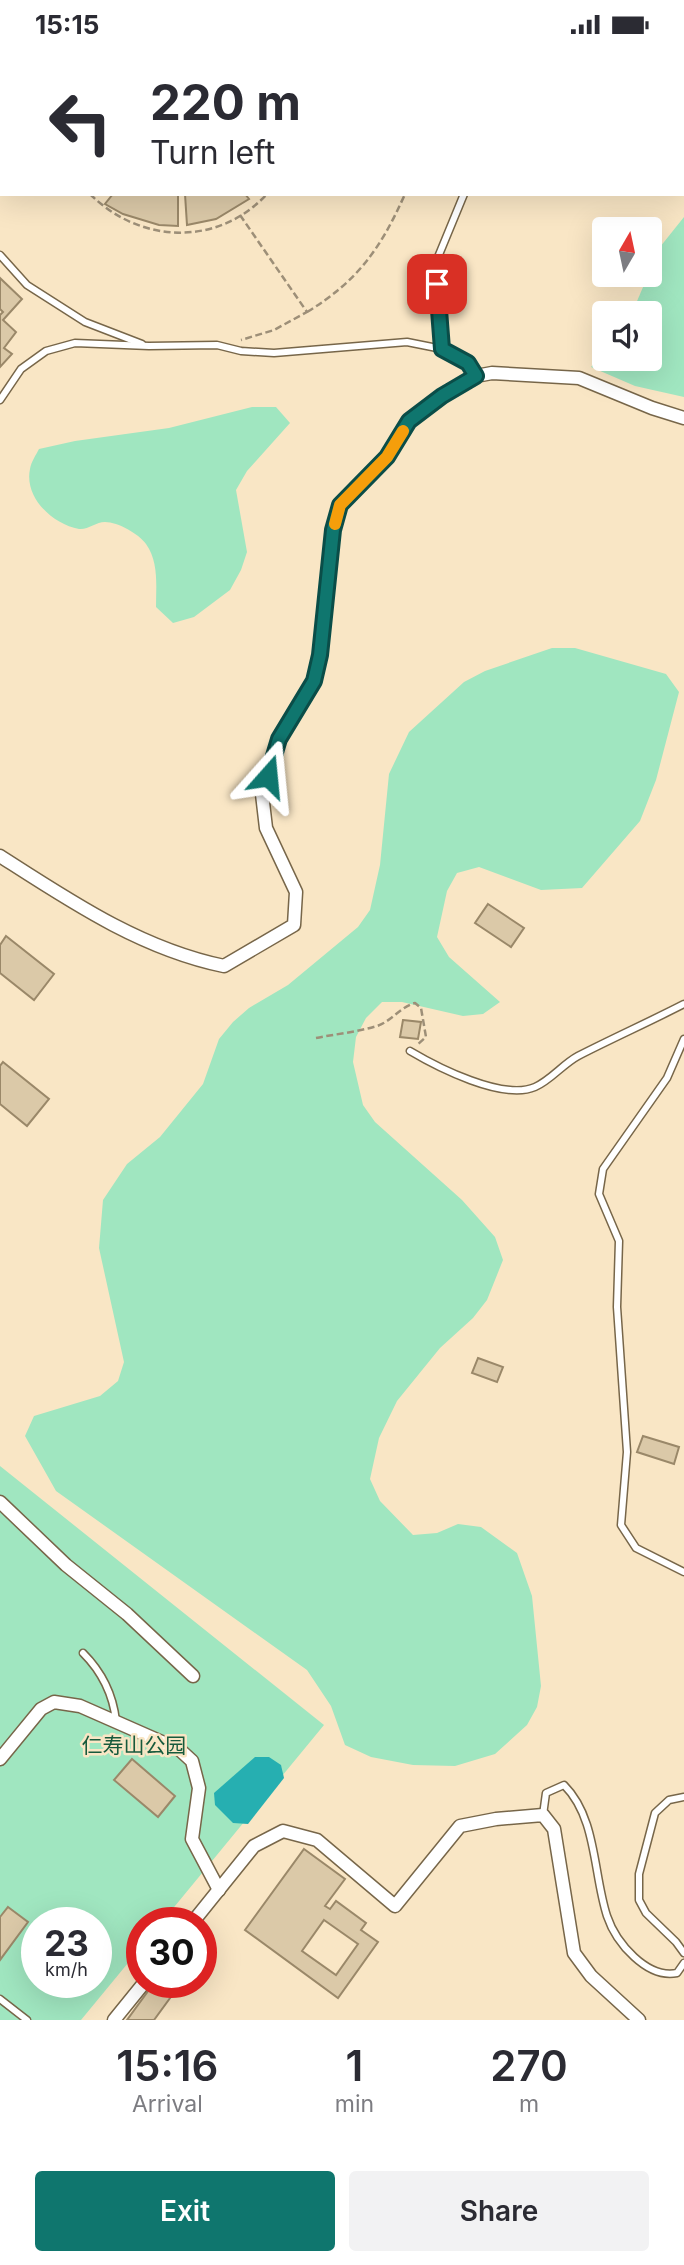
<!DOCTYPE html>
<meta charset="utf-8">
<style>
:root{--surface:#fff;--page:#f2f2f3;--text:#2b2b33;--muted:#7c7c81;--accent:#0f766e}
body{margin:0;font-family:Inter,"Noto Sans SC",sans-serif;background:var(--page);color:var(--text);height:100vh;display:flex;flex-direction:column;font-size:26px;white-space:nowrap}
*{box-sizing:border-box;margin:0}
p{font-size:23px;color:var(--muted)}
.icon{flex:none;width:38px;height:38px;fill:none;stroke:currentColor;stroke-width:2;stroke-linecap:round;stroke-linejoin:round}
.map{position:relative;height:1971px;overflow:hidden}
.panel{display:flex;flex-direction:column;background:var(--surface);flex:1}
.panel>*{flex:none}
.guide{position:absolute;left:0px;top:0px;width:684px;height:147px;box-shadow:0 7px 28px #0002;background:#fff;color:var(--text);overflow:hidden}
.needle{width:46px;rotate:9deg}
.tools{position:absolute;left:592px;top:168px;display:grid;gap:14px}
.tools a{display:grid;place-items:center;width:70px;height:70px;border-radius:7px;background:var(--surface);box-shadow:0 7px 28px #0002;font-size:35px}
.speed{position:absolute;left:21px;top:1858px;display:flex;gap:14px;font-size:35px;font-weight:700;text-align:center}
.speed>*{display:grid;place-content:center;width:91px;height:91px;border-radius:50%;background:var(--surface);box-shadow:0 7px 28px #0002;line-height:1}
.speed small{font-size:18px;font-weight:400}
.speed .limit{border:10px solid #d22;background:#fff;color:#111}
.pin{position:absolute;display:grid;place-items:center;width:60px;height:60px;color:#fff;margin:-30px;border-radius:14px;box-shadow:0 4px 10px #0006}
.me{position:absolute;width:77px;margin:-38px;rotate:18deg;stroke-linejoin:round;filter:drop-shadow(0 0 5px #0008)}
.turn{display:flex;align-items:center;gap:24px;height:147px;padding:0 35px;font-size:32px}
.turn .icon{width:91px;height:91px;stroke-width:2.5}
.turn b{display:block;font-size:49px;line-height:60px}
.eta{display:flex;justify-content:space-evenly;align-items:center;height:119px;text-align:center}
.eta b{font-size:42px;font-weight:600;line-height:49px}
.button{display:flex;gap:14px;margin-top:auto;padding:14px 35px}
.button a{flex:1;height:80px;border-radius:7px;background:var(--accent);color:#fff;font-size:28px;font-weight:600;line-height:80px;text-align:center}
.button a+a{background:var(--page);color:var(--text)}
.status{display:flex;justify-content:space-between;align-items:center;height:49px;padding:0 35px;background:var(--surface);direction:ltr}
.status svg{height:19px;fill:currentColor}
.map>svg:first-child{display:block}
.green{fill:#a0e6c0;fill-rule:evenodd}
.water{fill:#26afb1}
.building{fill:#dbc9a8;stroke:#9a8869;stroke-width:2;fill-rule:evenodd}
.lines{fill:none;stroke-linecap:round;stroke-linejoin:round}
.service-casing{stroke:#776649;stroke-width:9}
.minor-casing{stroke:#776649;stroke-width:15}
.path{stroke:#9d8f78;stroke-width:2.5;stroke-dasharray:7 3.5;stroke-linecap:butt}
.service{stroke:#fff;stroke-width:6}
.minor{stroke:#fff;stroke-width:12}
.route-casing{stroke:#0a4d48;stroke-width:18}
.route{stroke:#0f766e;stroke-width:12}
.slow{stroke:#f59e0b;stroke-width:12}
.labels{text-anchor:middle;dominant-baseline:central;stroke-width:5;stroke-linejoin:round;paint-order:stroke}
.park-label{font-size:21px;fill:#175a3c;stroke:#f9e6c5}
</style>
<div class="status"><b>15:15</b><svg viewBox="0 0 49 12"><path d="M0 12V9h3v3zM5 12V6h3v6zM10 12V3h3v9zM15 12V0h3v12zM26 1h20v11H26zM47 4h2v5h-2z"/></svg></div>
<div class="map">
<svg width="684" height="1971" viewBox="0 0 684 1971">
<rect width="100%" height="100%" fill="#f9e6c5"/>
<g class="green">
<polygon points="684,168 684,348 635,337 591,318 604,304 604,310 649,310 649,264 632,264 660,198"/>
<path d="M 252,358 L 276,358 L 290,374 L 247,422 L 236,441 L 247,503 L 241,521 L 230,541 L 194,568 L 173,574 L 156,558 C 156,537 159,513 146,495 C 139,485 118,473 105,473 C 96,473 88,481 79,480 C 52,475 24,448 30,420 C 31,413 36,406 39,400 L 75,392 L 169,379 Z"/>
<polygon points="552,599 575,599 666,625 679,643 656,731 640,772 582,839 541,841 479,818 457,824 447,842 437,888 449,908 500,953 483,965 463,967 402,953 382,953 366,969 356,988 353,1013 363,1056 375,1073 462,1151 495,1188 503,1211 487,1251 473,1269 440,1299 397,1352 379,1389 370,1430 380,1452 413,1486 437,1484 458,1475 481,1478 517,1504 532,1547 541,1637 537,1658 527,1676 495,1705 455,1717 413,1716 371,1708 345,1696 331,1657 307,1621 56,1442 25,1387 34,1367 100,1347 118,1332 124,1313 99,1199 103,1151 127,1115 160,1088 203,1035 219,990 233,973 249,959 288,936 358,878 370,861 380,816 389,725 409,683 464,633 485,622"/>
<path d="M 0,1417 L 324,1676 L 161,1874 L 142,1874 L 142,1897 L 81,1971 L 0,1971 ZM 37,1874 L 96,1874 L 96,1934 L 37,1934 Z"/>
</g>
<polygon class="water" points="255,1708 269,1708 281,1716 284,1729 248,1775 233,1774 215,1756 214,1744"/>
<g class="building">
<polygon points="113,145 178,145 178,177 159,176 123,165 105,155"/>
<polygon points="185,145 245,145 249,150 216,170 187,176"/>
<polygon points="0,229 22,250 3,271 16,283 4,299 12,305 0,318 0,266 3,263 0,260"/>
<polygon points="488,855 524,879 511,898 475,874"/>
<polygon points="6,887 54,925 34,951 0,924 0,896"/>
<polygon points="403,971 421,973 418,990 400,988"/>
<polygon points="3,1013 49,1050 27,1077 0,1055 0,1017"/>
<polygon points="478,1309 503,1318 497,1333 472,1324"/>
<polygon points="643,1387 679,1398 674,1415 637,1403"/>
<polygon points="132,1710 175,1747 158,1768 114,1731"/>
<path d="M 304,1800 L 345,1830 L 325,1857 L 330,1860 L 336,1852 L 366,1874 L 361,1881 L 378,1893 L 338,1949 L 245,1881 ZM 324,1871 L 358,1895 L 336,1926 L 302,1902 Z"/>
<polygon points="8,1858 28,1873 0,1911 0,1868"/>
<polygon points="154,1934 181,1934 154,1971 127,1971"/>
</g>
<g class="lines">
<g class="service-casing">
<g id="service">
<polyline points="406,0 407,2"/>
<polyline points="682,62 684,60"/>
<polyline points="0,206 27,236 85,273 142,295"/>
<polyline points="442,300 436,213 464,145"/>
<polyline points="0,351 21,320 46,302 75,294 149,297 217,296 241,302 274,304 407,293 442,300 468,315 476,327"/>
<polyline points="684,990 667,1029 603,1120 599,1145 619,1192 617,1258 627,1403 621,1476 636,1499 684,1523"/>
<path d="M 410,1002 C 437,1018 503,1052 535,1038 C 551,1031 563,1015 578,1007 C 613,989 649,973 684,955"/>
<path d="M 83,1604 C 102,1623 113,1645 116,1672"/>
<polyline points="684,1748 669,1751 655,1764 639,1825 639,1851 646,1864 676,1893 684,1904"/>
<path d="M 543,1766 L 546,1744 L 564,1736 C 597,1769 593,1824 607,1867 C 616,1894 647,1930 677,1924 L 684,1914"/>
<polyline points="0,1950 27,1971"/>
</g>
</g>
<g class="minor-casing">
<g id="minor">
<path d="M 0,807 C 70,852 141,900 224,917 L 294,876 L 296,843 L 266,779 L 262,745 L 279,690 L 314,632 L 320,606 L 333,481 L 340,456 L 386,408 L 409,372 L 442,347 L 476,327 L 492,324 L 579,329 L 652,359 L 684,369"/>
<polyline points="0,1453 66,1516 127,1565 193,1627"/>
<polyline points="0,1710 41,1660 54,1653 80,1657 180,1701 192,1712 199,1739 192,1790 219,1841"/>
<polyline points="192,1874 254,1797 283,1782 317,1791 395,1857 460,1777 496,1770 543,1766 554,1780 574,1904 591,1927 639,1971"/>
<polyline points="114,1971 144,1934"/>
</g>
</g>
<g class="path">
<polyline points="284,0 286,2"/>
<polyline points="73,2 74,0"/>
<polyline points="192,2 192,0"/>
<polyline points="295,2 297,0"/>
<path d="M 90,145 C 140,195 218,198 267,145"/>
<polyline points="240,166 307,263 274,281 241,291"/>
<path d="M 307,263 C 358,232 381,199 405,145"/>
<path d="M 316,989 C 336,985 357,983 377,977 C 392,972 400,958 415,954 L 421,959 L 426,988 L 417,996"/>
</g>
<use href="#service" class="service"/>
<use href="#minor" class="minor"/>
</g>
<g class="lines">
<g class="route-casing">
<polyline id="route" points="268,727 279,690 314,632 320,606 333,481 340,456 387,408 409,372 442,347 476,327 468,314 442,300 437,235"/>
</g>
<use href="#route" class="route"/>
<polyline class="slow" points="335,475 340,456 387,408 403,382"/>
</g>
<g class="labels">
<g class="park-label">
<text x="134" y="1696">仁寿山公园</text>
</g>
</g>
</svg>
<div class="tools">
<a><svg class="needle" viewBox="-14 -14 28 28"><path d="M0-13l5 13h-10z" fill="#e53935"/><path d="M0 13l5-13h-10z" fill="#7c7c81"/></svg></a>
<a><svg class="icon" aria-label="sound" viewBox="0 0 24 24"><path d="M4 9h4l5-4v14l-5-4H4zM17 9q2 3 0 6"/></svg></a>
</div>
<div class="speed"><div>23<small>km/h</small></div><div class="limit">30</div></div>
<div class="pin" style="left:437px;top:235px;background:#d93025"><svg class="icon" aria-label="arrive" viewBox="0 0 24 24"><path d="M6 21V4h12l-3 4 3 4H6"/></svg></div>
<svg class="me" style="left:268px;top:727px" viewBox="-20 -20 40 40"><path d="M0-17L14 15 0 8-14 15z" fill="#0f766e" stroke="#fff" stroke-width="4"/></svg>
<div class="guide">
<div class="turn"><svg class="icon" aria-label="left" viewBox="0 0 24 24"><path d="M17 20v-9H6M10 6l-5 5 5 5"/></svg><div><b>220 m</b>Turn left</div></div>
</div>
</div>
<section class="panel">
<div class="eta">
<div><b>15:16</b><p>Arrival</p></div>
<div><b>1</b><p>min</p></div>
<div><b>270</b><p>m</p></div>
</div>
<div class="button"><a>Exit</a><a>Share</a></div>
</section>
